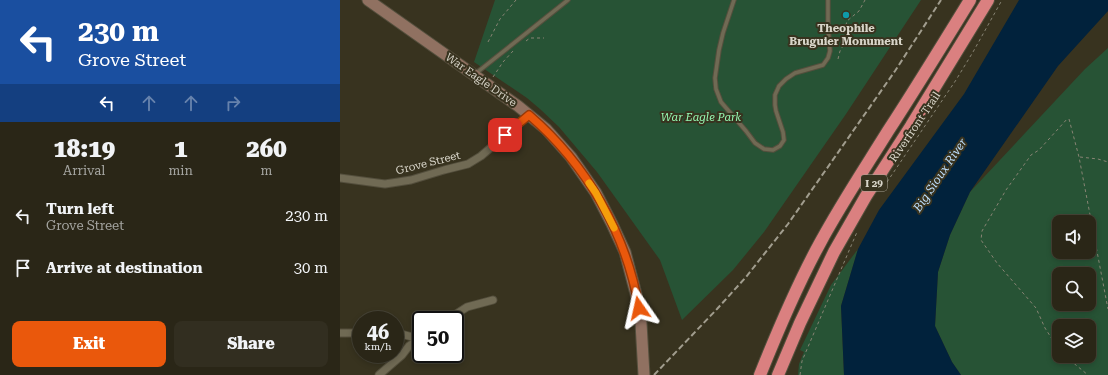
<!DOCTYPE html>
<style>
:root{--surface:#2a2617;--page:#322e20;--text:#f1f3f6;--muted:#a5a5a1;--line:#464336;--accent:#ea580c}
body{margin:0;font-family:"Roboto Serif",serif;background:var(--page);color:var(--text);height:100vh;display:flex;flex-direction:column;font-size:15px;white-space:nowrap}
*{box-sizing:border-box;margin:0}
p{font-size:13px;color:var(--muted)}
.icon{flex:none;width:22px;height:22px;fill:none;stroke:currentColor;stroke-width:2;stroke-linecap:round;stroke-linejoin:round}
.map{position:relative;flex:1;overflow:hidden}
.sheet{display:flex;flex-direction:column;background:var(--surface);width:340px}
.sheet>*{flex:none}
.banner{background:#1a4fa0;color:#fff;overflow:hidden}
.buttons{position:absolute;left:712px;top:215px;display:grid;gap:8px}
.buttons a{display:grid;place-items:center;width:44px;height:44px;border-radius:8px;background:var(--surface);box-shadow:0 2px 6px #0003,0 0 0 1px var(--line);font-size:20px}
.speed{position:absolute;left:12px;top:311px;display:flex;gap:8px;font-size:20px;font-weight:700;text-align:center}
.speed>*{display:grid;place-content:center;width:52px;height:52px;border-radius:50%;background:var(--surface);box-shadow:0 2px 6px #0003,0 0 0 1px var(--line);line-height:1}
.speed small{font-size:10px;font-weight:400}
.speed .limit{border:2px solid #111;border-radius:6px;background:#fff;color:#111}
.pin{position:absolute;display:grid;place-items:center;width:34px;height:34px;color:#fff;margin:-17px;border-radius:8px;box-shadow:0 2px 6px #0006}
.me{position:absolute;width:44px;margin:-22px;rotate:349deg;stroke-linejoin:round;filter:drop-shadow(0 0 3px #0008)}
.turn{display:flex;align-items:center;gap:14px;height:84px;padding:0 12px;font-size:18px}
.turn .icon{width:52px;height:52px;stroke-width:2.5}
.turn b{display:block;font-size:28px;line-height:34px}
.lanes{display:flex;align-items:center;height:38px;padding:0 12px;background:#0003;justify-content:center;gap:20px;direction:ltr}
.lanes .off{opacity:.35}
.eta{display:flex;justify-content:space-evenly;align-items:center;height:68px;text-align:center}
.eta b{font-size:24px;font-weight:800;line-height:28px}
.button{display:flex;gap:8px;margin-top:auto;padding:8px 12px}
.button a{flex:1;height:46px;border-radius:8px;background:var(--accent);color:#fff;font-size:16px;font-weight:800;line-height:46px;text-align:center}
.button a+a{background:var(--page);color:var(--text)}
ul{padding:0;list-style:none}
li{display:flex;align-items:center;gap:12px;height:52px;padding:0 12px}
li div{flex:1}
li b{display:block;font-size:15px}
li em{font-style:normal}
main{display:flex;flex:1;min-height:0}
.map>svg:first-child{display:block}
.green{fill:#275335;fill-rule:evenodd}
.water{fill:#01223c}
.lines{fill:none;stroke-linecap:round;stroke-linejoin:round}
.service-casing{stroke:#544f3d;stroke-width:5.5}
.minor-casing{stroke:#544f3d;stroke-width:9}
.secondary-casing{stroke:#544f3d;stroke-width:13}
.motorway-casing{stroke:#544f3d;stroke-width:14}
.path{stroke:#888474;stroke-width:1;stroke-dasharray:3 3;stroke-linecap:butt}
.service{stroke:#706a54;stroke-width:3.5}
.minor{stroke:#706a54;stroke-width:7}
.secondary{stroke:#907161;stroke-width:11}
.motorway{stroke:#da8080;stroke-width:12}
.rail{stroke:#a19d8e;stroke-width:2;stroke-dasharray:6 3;stroke-linecap:butt}
.route-casing{stroke:#983908;stroke-width:10}
.route{stroke:#ea580c;stroke-width:7}
.slow{stroke:#f59e0b;stroke-width:7}
.culture-dot{fill:#0f9aa8;stroke:#38331f;stroke-width:1.5}
.labels{text-anchor:middle;dominant-baseline:central;stroke-width:4;stroke-linejoin:round;paint-order:stroke}
.shield{fill:#38331f;stroke:#a8a496;stroke-width:1}
.shield-label{font-size:10px;font-weight:bold;fill:#d8d5c9}
.poi-label{font-size:11px;font-weight:bold;fill:#d8d5c9;stroke:#38331f}
.street-label{font-size:11px;fill:#d8d5c9;stroke:#38331f}
.park-label{font-size:11px;font-style:italic;fill:#95f9b3;stroke:#38331f}
.water-label{font-size:12px;font-style:italic;fill:#bcddfb;stroke:#38331f}
</style>
<main>
<section class="sheet">
<div class="banner">
<div class="turn"><svg class="icon" aria-label="left" viewBox="0 0 24 24"><path d="M17 20v-9H6M10 6l-5 5 5 5"/></svg><div><b>230 m</b>Grove Street</div></div>
<div class="lanes"><svg class="icon" aria-label="left" viewBox="0 0 24 24"><path d="M17 20v-9H6M10 6l-5 5 5 5"/></svg><svg class="icon off" aria-label="ahead" viewBox="0 0 24 24"><path d="M12 20V5M6 11l6-6 6 6"/></svg><svg class="icon off" aria-label="ahead" viewBox="0 0 24 24"><path d="M12 20V5M6 11l6-6 6 6"/></svg><svg class="icon off" aria-label="right" viewBox="0 0 24 24"><path d="M7 20v-9h11M14 6l5 5-5 5"/></svg></div>
</div>
<div class="eta">
<div><b>18:19</b><p>Arrival</p></div>
<div><b>1</b><p>min</p></div>
<div><b>260</b><p>m</p></div>
</div>
<ul>
<li><svg class="icon" aria-label="left" viewBox="0 0 24 24"><path d="M17 20v-9H6M10 6l-5 5 5 5"/></svg><div><b>Turn left</b><p>Grove Street</p></div><em>230 m</em></li>
<li><svg class="icon" aria-label="arrive" viewBox="0 0 24 24"><path d="M6 21V4h12l-3 4 3 4H6"/></svg><div><b>Arrive at destination</b></div><em>30 m</em></li>
</ul>
<div class="button"><a>Exit</a><a>Share</a></div>
</section>
<div class="map">
<svg width="768" height="375" viewBox="0 0 768 375">
<rect width="100%" height="100%" fill="#38331f"/>
<g class="green">
<polygon points="155,0 581,0 506,114 424,232 393,270 342,320 320,260 257,172 219,127 200,109 187,98 134,62"/>
<path d="M 768,48 L 768,375 L 621,375 L 612,362 L 595,326 L 598,272 L 610,235 L 630,192 L 745,69 ZM 719,222 L 749,222 L 749,252 L 719,252 ZM 719,274 L 749,274 L 749,304 L 719,304 ZM 719,326 L 749,326 L 749,356 L 719,356 Z"/>
<polygon points="518,249 501,306 504,375 458,375 459,364 464,352 460,350 491,285"/>
</g>
<polygon class="water" points="679,0 768,0 768,11 718,66 630,192 610,235 598,272 595,326 612,362 621,375 504,375 501,306 518,249 539,210 624,94"/>
<g class="lines">
<g class="service-casing">
<g id="service">
<polyline points="394,0 383,33 379,50 375,78 376,89 381,102 406,131 415,143 424,149 433,150 440,146 444,140 443,132 436,111 435,105 435,95 439,86 446,79 455,73 483,65 488,58 490,51 488,27 488,0"/>
<polyline points="135,74 228,0"/>
</g>
</g>
<g class="minor-casing">
<g id="minor">
<polyline points="0,178 45,184 71,180 104,170 128,164 141,156 189,115"/>
<polyline points="107,320 127,307 153,300"/>
<polyline points="0,333 21,333"/>
<polyline points="55,334 61,334 80,339"/>
<polyline points="39,375 62,355 69,346 81,338"/>
</g>
</g>
<g class="secondary-casing">
<polyline id="secondary" points="28,0 178,106 206,129 231,157 256,193 272,224 285,252 296,294 301,323 304,375"/>
</g>
<g class="motorway-casing">
<g id="motorway">
<path d="M 420,375 C 438,330 457,285 480,243 C 501,204 525,168 548,131 C 576,88 603,44 630,0"/>
<polyline points="438,375 460,323 494,252 526,196 571,126 648,0"/>
</g>
</g>
<g class="path">
<polyline points="186,41 190,38 204,38"/>
<polyline points="148,42 160,19 176,0"/>
<polyline points="498,59 500,51 507,39 508,34 506,25 507,21 519,11 525,0"/>
<polyline points="153,77 163,62 173,51"/>
<polyline points="729,119 739,157 768,309"/>
<polyline points="740,157 758,159 768,162"/>
<polyline points="547,182 616,80 633,52 662,0"/>
<polyline points="719,350 705,328 696,308 657,263 641,240 642,231 666,190 691,155 699,150 728,118"/>
<polyline points="725,356 748,375"/>
<polyline points="460,375 462,361 517,232"/>
</g>
<use href="#service" class="service"/>
<use href="#minor" class="minor"/>
<use href="#secondary" class="secondary"/>
<use href="#motorway" class="motorway"/>
<polyline class="rail" points="314,375 377,309 406,277 448,224 555,71 601,0"/>
</g>
<g class="lines">
<g class="route-casing">
<path id="route" d="M 165,135 L 189,115 C 247,165 286,233 299,308"/>
</g>
<use href="#route" class="route"/>
<polyline class="slow" points="249,183 256,193 274,228"/>
</g>
<circle class="culture-dot" cx="506" cy="15" r="4"/>
<g class="labels">
<rect class="shield" x="521" y="175" width="26" height="16" rx="3"/>
<g class="shield-label">
<text x="534" y="183">I 29</text>
</g>
<g class="poi-label">
<text x="506" y="28">Theophile<tspan x="506" dy="13">Bruguier Monument</tspan></text>
</g>
<g class="street-label">
<text transform="translate(141 80) rotate(35)">War Eagle Drive</text>
<text transform="translate(575 127) rotate(-56)">Riverfront Trail</text>
<text transform="translate(88 163) rotate(-14)">Grove Street</text>
</g>
<g class="park-label">
<text x="361" y="117">War Eagle Park</text>
</g>
<g class="water-label">
<text transform="translate(600 175) rotate(-56)">Big Sioux River</text>
</g>
</g>
</svg>
<div class="buttons">
<a><svg class="icon" aria-label="sound" viewBox="0 0 24 24"><path d="M4 9h4l5-4v14l-5-4H4zM17 9q2 3 0 6"/></svg></a>
<a><svg class="icon" aria-label="search" viewBox="0 0 24 24"><circle cx="10" cy="10" r="6"/><path d="M15 15l6 6"/></svg></a>
<a><svg class="icon" aria-label="layers" viewBox="0 0 24 24"><path d="M12 4l9 5-9 5-9-5zM3 14l9 5 9-5"/></svg></a>
</div>
<div class="speed"><div>46<small>km/h</small></div><div class="limit">50</div></div>
<div class="pin" style="left:165px;top:135px;background:#d93025"><svg class="icon" aria-label="arrive" viewBox="0 0 24 24"><path d="M6 21V4h12l-3 4 3 4H6"/></svg></div>
<svg class="me" style="left:299px;top:308px" viewBox="-20 -20 40 40"><path d="M0-17L14 15 0 8-14 15z" fill="#ea580c" stroke="#fff" stroke-width="4"/></svg>
</div>
</main>
